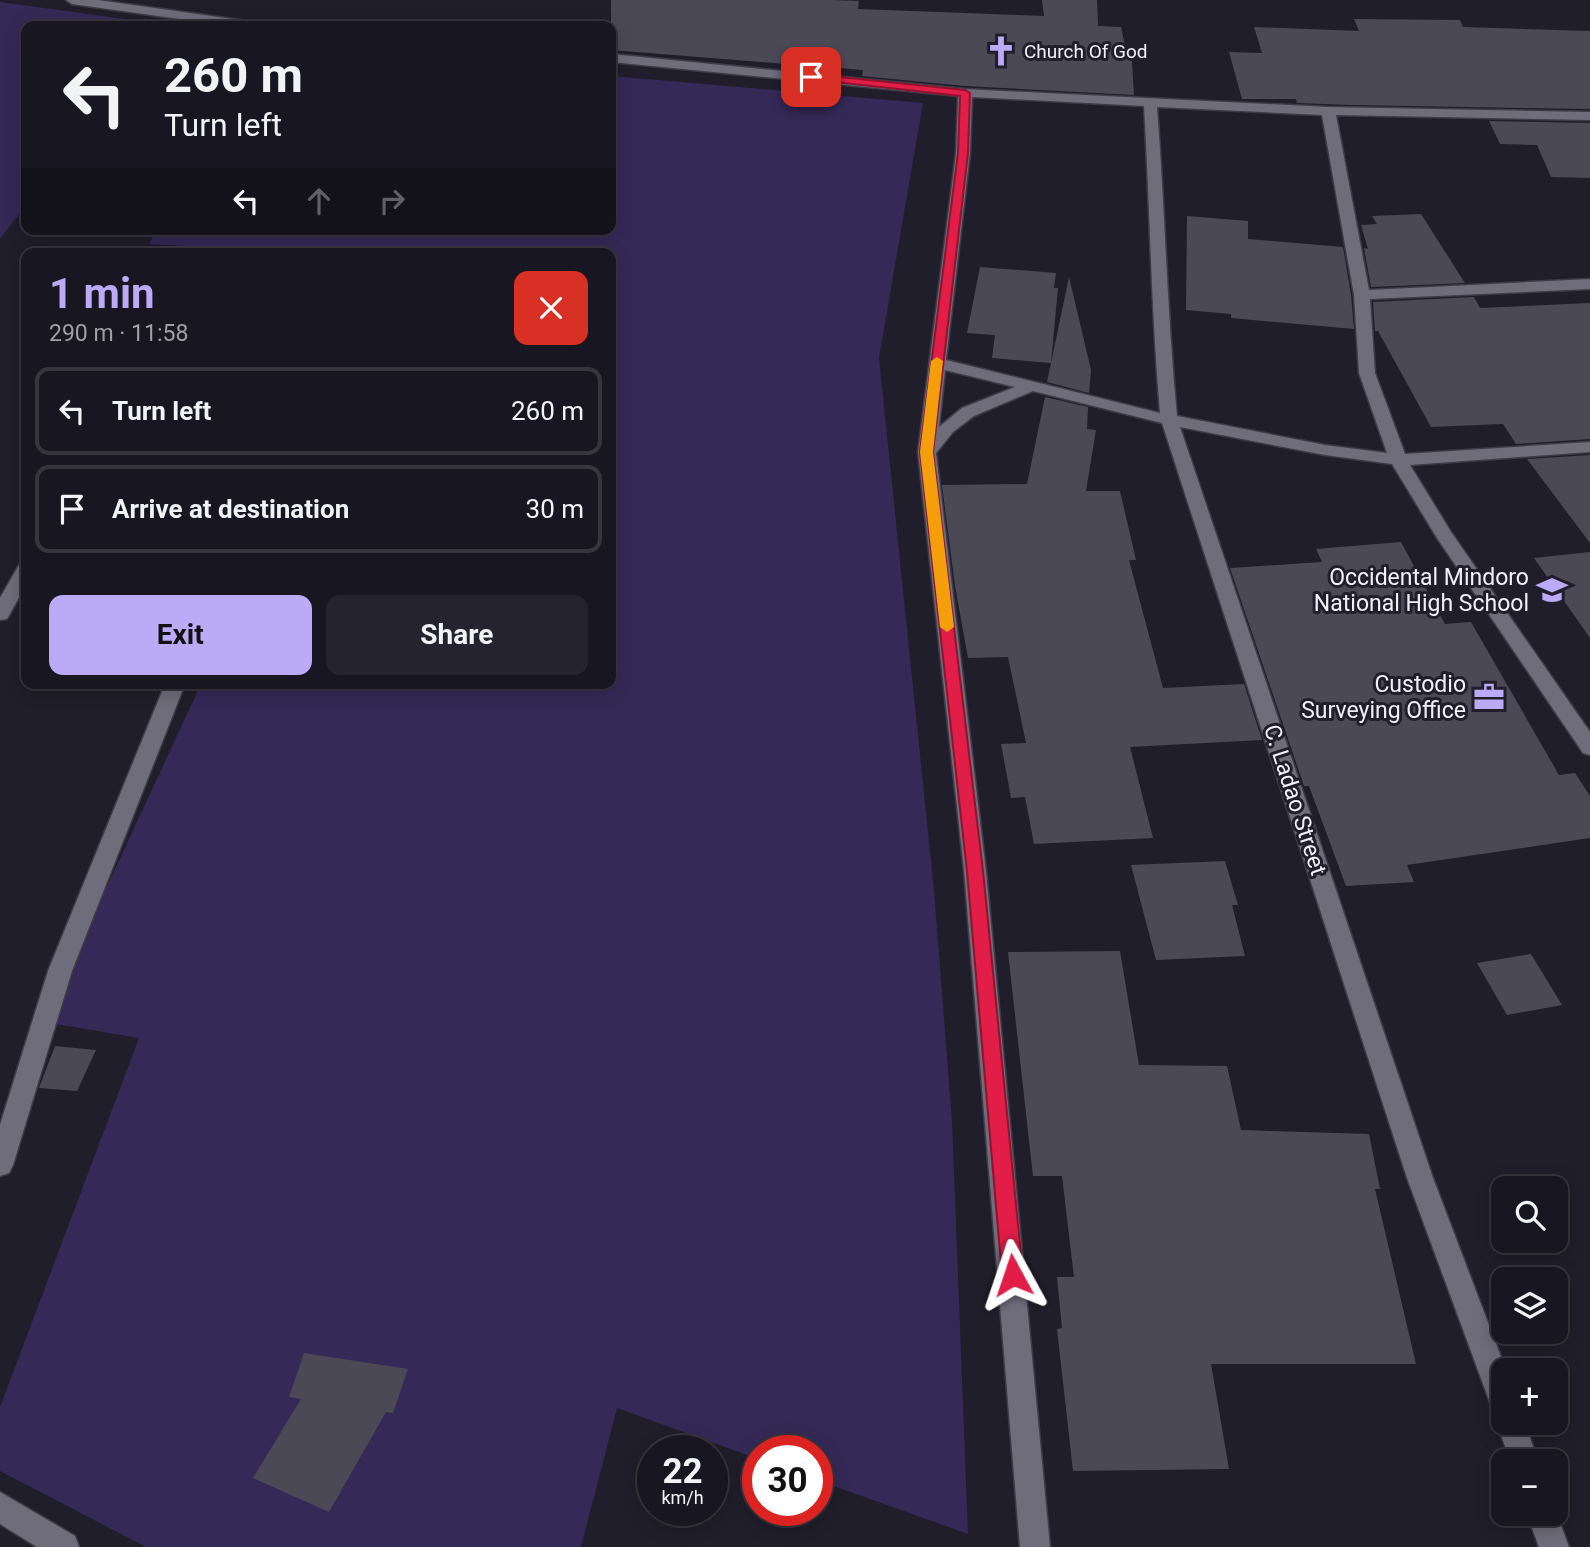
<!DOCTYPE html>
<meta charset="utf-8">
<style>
:root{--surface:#181620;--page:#25232d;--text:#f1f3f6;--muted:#9f9fa5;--line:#36353e;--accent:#bbaaf6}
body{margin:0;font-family:Roboto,sans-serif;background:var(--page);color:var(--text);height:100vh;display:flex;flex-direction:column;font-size:26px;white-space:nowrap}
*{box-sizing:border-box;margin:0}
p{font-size:23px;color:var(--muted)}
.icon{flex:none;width:38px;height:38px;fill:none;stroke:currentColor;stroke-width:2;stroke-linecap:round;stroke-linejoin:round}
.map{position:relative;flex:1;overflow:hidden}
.drawer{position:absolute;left:21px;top:248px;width:595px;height:441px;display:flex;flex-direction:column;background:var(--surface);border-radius:14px;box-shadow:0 4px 18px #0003,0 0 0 2px var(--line)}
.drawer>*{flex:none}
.hud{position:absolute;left:21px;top:21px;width:595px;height:214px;border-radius:14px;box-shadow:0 4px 18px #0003,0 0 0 2px var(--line);background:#181620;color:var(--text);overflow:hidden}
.buttons{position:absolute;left:1491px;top:1176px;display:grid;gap:14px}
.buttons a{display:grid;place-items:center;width:77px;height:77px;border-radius:14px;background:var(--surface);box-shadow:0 4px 18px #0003,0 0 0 2px var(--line);font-size:35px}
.speed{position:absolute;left:637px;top:1435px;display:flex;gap:14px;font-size:35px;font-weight:700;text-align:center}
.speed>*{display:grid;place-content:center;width:91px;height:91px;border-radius:50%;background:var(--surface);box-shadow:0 4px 18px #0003,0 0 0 2px var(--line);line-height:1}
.speed small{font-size:18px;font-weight:400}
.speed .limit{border:10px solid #d22;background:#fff;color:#111}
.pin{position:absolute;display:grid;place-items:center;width:60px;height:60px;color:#fff;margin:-30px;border-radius:14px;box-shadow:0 4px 10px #0006}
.me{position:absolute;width:77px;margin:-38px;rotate:355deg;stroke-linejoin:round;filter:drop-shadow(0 0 5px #0008)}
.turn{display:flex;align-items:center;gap:24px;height:147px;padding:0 28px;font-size:32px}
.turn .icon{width:91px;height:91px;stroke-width:2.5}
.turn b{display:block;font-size:49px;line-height:60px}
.lanes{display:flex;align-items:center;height:66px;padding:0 28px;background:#0003;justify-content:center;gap:35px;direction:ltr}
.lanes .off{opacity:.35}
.round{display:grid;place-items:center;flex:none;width:74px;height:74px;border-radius:14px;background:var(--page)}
.headline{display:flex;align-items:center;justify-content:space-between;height:119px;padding:0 28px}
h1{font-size:42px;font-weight:700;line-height:52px;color:var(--accent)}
.action{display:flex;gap:14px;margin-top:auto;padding:14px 28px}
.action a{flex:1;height:80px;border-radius:14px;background:var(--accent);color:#111;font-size:28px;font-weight:700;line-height:80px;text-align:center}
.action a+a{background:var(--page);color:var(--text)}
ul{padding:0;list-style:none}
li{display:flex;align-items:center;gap:21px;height:88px;margin:0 14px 10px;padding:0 14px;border:4px solid var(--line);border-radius:14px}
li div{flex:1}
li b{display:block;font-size:26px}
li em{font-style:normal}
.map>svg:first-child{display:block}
.green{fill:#352957}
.building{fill:#4c4957}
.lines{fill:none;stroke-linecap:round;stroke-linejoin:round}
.minor-casing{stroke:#3d3b45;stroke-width:3}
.minor{fill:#6f6c7b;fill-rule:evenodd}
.route{fill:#e11d48;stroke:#92132f;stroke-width:2}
.slow{fill:#f59e0b}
.labels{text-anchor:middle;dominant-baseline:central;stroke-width:6;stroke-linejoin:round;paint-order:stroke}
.far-poi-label{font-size:19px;fill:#f1f0f8;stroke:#201e2a;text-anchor:start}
.poi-label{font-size:23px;fill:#f1f0f8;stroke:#201e2a;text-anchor:end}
.street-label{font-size:23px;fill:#f1f0f8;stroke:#201e2a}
</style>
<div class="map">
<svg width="1590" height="1547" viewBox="0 0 1590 1547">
<rect width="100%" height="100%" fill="#201e2a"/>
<g class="green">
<polygon points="0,2 176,26 26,26 26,205 0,239"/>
<polygon points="611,76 923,103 879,358 934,890 952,1122 968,1534 817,1480 817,1451 758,1451 758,1459 617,1408 581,1547 146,1547 0,1471 0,1407 139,1038 44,1022 201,684 611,684 611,254 331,254 149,244 157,229 611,229"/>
</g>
<g class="building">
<polygon points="611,0 829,0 859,1 858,9 1044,16 1042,0 1097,0 1098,26 1121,27 1125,46 1131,47 1134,95 965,86 862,76 863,70 611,50"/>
<polygon points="1354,19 1460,20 1463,27 1590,31 1590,109 1352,105 1297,103 1296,99 1242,99 1229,52 1262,53 1254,27 1359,31"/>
<polygon points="1489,121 1590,123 1590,178 1551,177 1537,145 1500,144"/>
<polygon points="1421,214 1465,283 1371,287 1364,248 1368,249 1361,225 1377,224 1372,216"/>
<polygon points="1187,216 1248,221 1248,239 1343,247 1351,295 1354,329 1231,318 1231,314 1186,310"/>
<polygon points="980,267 1056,273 1054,288 1058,288 1051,363 992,358 995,335 967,333"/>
<polygon points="1069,277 1091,370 1089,393 1047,382"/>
<polygon points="1474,297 1480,308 1590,303 1590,439 1516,444 1503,424 1431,427 1378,331 1375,331 1373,302"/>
<polygon points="1045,397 1088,407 1087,429 1096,430 1086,491 1120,491 1136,560 1129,560 1163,688 1244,684 1262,740 1130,747 1153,838 1034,844 1025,797 1011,798 1001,744 1026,743 1008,657 968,658 955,586 942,485 1027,484"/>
<polygon points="1590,455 1590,543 1527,459"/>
<polygon points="1401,542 1445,624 1471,622 1559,775 1575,773 1590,796 1590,838 1407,865 1414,882 1346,886 1309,786 1304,786 1230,568 1322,562 1316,549"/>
<polygon points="1590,552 1590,638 1534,558"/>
<polygon points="1225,861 1238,905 1232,905 1245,956 1156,960 1131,865"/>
<polygon points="1120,951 1139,1065 1227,1066 1241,1130 1369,1134 1380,1189 1375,1189 1416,1364 1211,1364 1229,1469 1073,1471 1057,1329 1062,1328 1057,1277 1074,1277 1062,1176 1033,1176 1008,952"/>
<polygon points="1531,954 1562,1005 1507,1015 1477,963"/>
<polygon points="55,1046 96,1050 77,1091 39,1088"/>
<polygon points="304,1353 408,1369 393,1413 386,1412 329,1512 253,1478 301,1399 289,1397"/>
</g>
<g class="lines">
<g class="minor-casing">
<g id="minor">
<polygon points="66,0 98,0 254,22 260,26 229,26 72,4"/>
<path d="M 611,54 L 965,89 L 1328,107 L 1590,112 L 1590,120 L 1336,115 L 1369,290 L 1590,279 L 1590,289 L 1370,299 L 1375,373 L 1405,454 L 1590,442 L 1590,452 L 1410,465 L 1451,532 L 1590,732 L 1590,755 L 1583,753 L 1437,538 L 1392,464 L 1325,455 L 1180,427 L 1433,1178 L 1506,1370 L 1503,1370 L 1503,1423 L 1525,1423 L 1538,1461 L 1510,1461 L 1497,1423 L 1501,1413 L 1493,1410 L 1489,1400 L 1407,1178 L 1162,423 L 1033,391 L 974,416 L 953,432 L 936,453 L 986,871 L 1050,1547 L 1020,1547 L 964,871 L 918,452 L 956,153 L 958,96 L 611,62 ZM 972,97 L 1144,106 C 1150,208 1151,310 1160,413 L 946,360 L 970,153 ZM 1157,107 L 1322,115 L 1354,295 L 1359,373 L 1387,453 L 1325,445 L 1177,416 C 1167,313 1165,210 1157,107 ZM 945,370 L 1015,387 L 962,408 L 939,427 Z"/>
<polygon points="26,563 26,585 7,619 0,620 0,598 19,565"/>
<polygon points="165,684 185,684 72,971 13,1165 9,1173 0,1176 0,1125 48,971"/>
<polygon points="0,1492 75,1536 79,1547 37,1547 0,1524"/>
<polygon points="1556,1512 1569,1547 1539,1547 1527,1514"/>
</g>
</g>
<use href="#minor" class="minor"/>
</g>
<polygon class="route" points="811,74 965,90 970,93 968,153 933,452 983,871 1023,1275 1020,1282 1013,1285 1005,1282 1002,1275 967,871 920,452 958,153 960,96 808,79 806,77"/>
<polygon class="slow" points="937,357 943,361 933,452 954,627 947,632 940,627 920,452 931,361"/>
<defs>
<g id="church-bare" transform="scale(2.415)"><path d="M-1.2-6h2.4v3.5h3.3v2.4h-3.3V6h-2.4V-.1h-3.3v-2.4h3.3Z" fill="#bbaaf6" stroke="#201e2a" stroke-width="2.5" paint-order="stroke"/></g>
<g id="school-bare" transform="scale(2.415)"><path d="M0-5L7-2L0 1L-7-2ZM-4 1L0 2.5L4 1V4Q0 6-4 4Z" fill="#bbaaf6" stroke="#201e2a" stroke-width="2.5" paint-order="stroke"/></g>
<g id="office-bare" transform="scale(2.415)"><path d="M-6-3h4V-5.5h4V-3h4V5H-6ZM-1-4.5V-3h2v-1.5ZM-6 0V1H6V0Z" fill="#bbaaf6" stroke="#201e2a" stroke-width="2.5" paint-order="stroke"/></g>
</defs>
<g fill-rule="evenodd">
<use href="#church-bare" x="1001" y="51"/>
<use href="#school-bare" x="1552" y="590"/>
<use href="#office-bare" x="1489" y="697"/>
</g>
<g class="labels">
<g class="far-poi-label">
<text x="1024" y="51">Church Of God</text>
</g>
<g class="poi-label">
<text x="1529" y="577">Occidental Mindoro<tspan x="1529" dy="26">National High School</tspan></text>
<text x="1466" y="684">Custodio<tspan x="1466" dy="26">Surveying Office</tspan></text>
</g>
<g class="street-label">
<text transform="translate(1295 800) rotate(72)">C. Ladao Street</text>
</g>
</g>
</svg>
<div class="buttons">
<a><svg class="icon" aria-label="search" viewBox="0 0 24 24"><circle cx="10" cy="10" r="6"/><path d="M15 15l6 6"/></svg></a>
<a><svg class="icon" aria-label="layers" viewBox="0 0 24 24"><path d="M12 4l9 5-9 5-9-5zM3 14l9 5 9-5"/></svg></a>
<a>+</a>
<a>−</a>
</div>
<div class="speed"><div>22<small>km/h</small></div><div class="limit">30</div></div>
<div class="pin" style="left:811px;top:77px;background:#d93025"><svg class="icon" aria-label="arrive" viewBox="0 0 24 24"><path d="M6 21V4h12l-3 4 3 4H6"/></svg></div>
<svg class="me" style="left:1013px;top:1275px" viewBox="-20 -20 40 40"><path d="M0-17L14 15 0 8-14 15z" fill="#e11d48" stroke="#fff" stroke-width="4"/></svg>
<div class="hud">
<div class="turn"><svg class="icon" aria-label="left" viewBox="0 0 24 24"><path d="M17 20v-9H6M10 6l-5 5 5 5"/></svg><div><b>260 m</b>Turn left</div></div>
<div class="lanes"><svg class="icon" aria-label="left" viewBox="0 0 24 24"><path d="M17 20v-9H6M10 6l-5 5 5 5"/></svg><svg class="icon off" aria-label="ahead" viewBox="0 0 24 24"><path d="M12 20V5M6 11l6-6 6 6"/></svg><svg class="icon off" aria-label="right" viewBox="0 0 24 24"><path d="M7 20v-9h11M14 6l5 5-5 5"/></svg></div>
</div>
<section class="drawer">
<div class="headline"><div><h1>1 min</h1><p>290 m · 11:58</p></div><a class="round" style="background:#d93025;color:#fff"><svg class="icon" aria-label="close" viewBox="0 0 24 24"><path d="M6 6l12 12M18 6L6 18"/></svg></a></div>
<ul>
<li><svg class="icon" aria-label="left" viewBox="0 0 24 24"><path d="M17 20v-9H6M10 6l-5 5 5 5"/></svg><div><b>Turn left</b></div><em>260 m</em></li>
<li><svg class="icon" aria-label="arrive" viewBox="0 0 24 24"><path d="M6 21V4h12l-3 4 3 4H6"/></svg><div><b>Arrive at destination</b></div><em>30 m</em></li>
</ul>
<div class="action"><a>Exit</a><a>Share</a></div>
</section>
</div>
